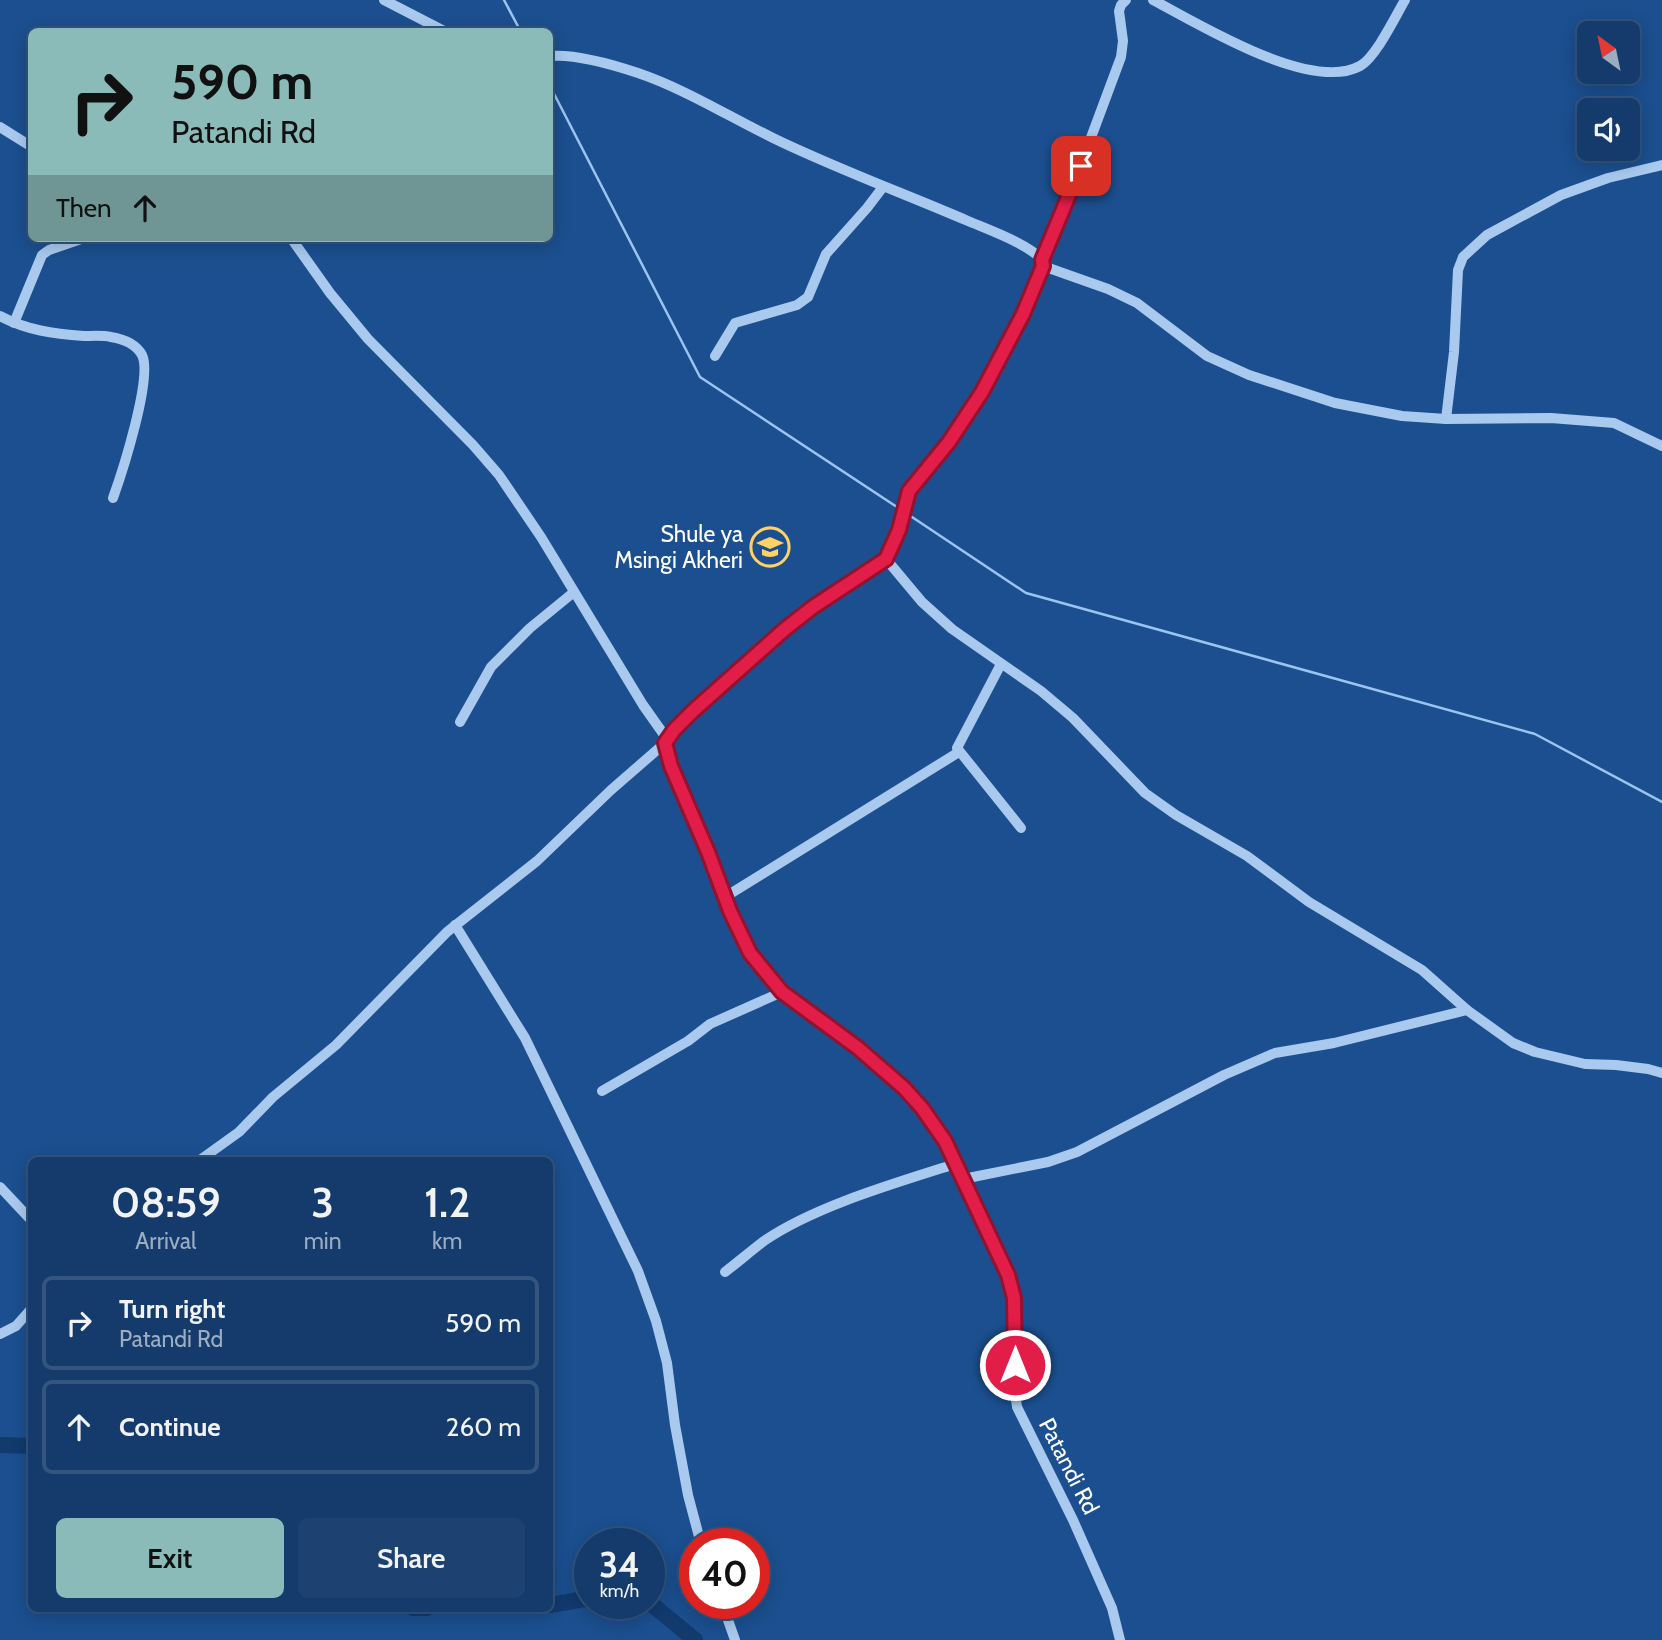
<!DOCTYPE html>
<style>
:root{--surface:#143b6b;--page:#1d4271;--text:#f1f3f6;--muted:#9dadc1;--line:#33557e;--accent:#8bbbb9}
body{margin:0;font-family:Cabin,sans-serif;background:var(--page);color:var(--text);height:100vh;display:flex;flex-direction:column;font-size:26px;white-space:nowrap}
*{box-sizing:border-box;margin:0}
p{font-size:23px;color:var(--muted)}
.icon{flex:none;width:38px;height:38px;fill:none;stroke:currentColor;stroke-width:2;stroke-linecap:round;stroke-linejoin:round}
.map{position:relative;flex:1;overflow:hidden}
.panel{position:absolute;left:28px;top:1157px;width:525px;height:455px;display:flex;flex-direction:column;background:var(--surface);border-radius:10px;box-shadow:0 4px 18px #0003,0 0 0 2px var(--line)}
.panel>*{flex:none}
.banner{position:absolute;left:28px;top:28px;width:525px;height:214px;border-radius:10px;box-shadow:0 4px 18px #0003,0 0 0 2px var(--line);background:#8bbbb9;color:#111;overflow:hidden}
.needle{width:46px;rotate:327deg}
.controls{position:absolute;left:1577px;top:21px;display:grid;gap:14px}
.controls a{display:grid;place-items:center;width:63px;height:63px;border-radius:10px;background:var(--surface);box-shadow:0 4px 18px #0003,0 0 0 2px var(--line);font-size:35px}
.speed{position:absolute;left:574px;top:1528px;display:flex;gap:14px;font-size:35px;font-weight:700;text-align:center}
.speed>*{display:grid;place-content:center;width:91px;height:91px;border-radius:50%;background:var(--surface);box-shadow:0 4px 18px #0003,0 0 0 2px var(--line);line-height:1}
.speed small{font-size:18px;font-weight:400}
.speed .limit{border:10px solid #d22;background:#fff;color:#111}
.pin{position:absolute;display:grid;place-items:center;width:60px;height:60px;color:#fff;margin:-30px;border-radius:14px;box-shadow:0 4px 10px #0006}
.me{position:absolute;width:77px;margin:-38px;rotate:0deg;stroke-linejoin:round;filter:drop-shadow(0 0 5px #0008)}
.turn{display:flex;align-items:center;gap:24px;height:147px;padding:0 28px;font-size:32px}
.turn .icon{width:91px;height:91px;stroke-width:2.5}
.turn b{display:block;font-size:49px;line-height:60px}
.then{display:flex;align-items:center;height:66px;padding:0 28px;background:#0003;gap:14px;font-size:26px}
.eta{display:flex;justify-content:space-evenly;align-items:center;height:119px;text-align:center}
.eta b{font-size:42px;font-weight:600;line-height:49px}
.primary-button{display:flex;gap:14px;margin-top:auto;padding:14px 28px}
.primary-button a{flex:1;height:80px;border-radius:10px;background:var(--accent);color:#111;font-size:28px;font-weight:600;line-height:80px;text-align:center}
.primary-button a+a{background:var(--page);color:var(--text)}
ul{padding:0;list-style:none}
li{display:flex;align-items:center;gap:21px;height:94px;margin:0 14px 10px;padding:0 14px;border:4px solid var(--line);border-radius:10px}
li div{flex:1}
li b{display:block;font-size:26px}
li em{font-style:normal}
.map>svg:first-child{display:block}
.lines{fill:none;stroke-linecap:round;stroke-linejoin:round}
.stream{stroke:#9cc4f0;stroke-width:2.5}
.river{stroke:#123a6d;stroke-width:16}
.minor{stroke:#a9c9ee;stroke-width:10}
.route-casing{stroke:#92132f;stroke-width:18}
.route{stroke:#e11d48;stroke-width:12}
.labels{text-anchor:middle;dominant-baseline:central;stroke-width:7;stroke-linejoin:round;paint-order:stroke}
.poi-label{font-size:23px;fill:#fff;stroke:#1b4f8f;text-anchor:end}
.street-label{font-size:23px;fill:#fff;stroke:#1b4f8f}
</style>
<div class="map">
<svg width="1662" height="1640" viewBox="0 0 1662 1640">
<rect width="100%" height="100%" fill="#1b4f8f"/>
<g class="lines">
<g class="stream">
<polyline points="504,0 521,32"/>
<polyline points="550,86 700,377 900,509"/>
<polyline points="906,513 1026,593 1535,734 1662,802"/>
</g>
<g class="river">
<polyline points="0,1445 32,1446"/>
<polyline points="649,1602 695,1640"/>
<polyline points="550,1605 590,1598"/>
<polyline points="413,1608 427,1608"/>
</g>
<g class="minor">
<polyline points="384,0 446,32"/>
<path d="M 1153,0 C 1199,24 1310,93 1360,66 C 1376,57 1395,17 1405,0"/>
<path d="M 550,56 C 575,54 614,65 638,73 C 685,89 728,116 773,138 C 837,169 903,193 968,221 C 989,230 1029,244 1043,261 L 1023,314 L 982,392 L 949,442 L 909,491 L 899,530 L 886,559 L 785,629 L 693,711 L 674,730 L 665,743 C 671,776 689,806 702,837 C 724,892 737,949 782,991 C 832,1039 896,1067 937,1127 C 953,1150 962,1178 973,1204 C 987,1233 1010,1263 1014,1296 C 1018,1333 1011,1371 1017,1407 L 1073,1520 L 1112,1608 L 1120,1640"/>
<polyline points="0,127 32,147"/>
<polyline points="291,238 330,293 368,339 473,445 499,475 541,537 643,705 667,739"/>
<polyline points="1042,260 1064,210 1121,57 1123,41 1119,11 1121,5 1126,0"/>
<polyline points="1043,266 1108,289 1137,303 1207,356 1249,375 1335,403 1402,416 1446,419 1551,418 1614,423 1662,446"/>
<path d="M 0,316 C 26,330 54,334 84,336 C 92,336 102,335 111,337 C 123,339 136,344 142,355 C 153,377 122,473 113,498"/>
<polyline points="14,323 42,255 49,250 84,238"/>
<polyline points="715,356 735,323 797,305 808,297 826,254 867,208 883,187"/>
<polyline points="1446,419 1454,352 1458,270 1463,257 1487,235 1561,195 1608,178 1662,165"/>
<polyline points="886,559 922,602 952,629 1041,691 1073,718 1145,793 1176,815 1247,856 1309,902 1422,970 1467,1010 1513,1043 1535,1052 1585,1064 1616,1065 1648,1069 1662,1073"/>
<polyline points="1001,664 957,748 1021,828"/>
<polyline points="460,722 491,667 530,628 574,592"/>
<polyline points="725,897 959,752"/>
<polyline points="455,925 525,1038 638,1271 656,1321 667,1363 675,1425 688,1495 701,1544"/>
<polyline points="602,1091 688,1041 710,1024 782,992"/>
<polyline points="200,1160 239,1132 273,1097 336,1045 447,932 537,861 611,790 665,743"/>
<polyline points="963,1179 1048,1162 1077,1152 1224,1075 1275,1053 1334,1043 1467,1010"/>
<polyline points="0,1187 32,1221"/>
<path d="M 725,1272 C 738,1262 751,1251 764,1241 C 815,1206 896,1183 955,1164"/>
<polyline points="0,1334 16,1326 32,1308"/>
<polyline points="722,1603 735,1640"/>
</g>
</g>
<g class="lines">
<g class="route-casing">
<polyline id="route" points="1015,1365 1014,1298 1008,1275 945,1141 922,1108 904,1088 858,1048 782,992 750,953 730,911 708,852 671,766 665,743 674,730 693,711 785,629 813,607 886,559 899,530 909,491 949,442 982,392 1023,314 1043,266 1042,260 1081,166"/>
</g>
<use href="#route" class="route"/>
</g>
<defs>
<g id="school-ring" transform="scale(2.0125)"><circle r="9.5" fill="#1b4f8f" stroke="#ffd166" stroke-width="1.5"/><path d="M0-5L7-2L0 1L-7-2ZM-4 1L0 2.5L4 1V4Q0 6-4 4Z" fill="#ffd166"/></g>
</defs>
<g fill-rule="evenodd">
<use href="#school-ring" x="770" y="547"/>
</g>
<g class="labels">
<g class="poi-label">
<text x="743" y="534">Shule ya<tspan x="743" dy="26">Msingi Akheri</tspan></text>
</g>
<g class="street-label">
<text transform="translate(1069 1466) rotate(63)">Patandi Rd</text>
</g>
</g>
</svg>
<div class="controls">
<a><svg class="needle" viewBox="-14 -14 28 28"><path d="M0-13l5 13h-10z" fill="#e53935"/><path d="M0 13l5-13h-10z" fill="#9dadc1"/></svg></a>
<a><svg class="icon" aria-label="sound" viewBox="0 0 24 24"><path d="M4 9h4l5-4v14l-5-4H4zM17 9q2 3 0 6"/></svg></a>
</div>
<div class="speed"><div>34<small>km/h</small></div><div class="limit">40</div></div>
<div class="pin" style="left:1081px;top:166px;background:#d93025"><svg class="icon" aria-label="arrive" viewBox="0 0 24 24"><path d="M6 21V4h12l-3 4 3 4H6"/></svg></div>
<svg class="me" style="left:1015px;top:1365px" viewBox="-20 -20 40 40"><circle r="17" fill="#e11d48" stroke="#fff" stroke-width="3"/><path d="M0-11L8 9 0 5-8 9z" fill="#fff"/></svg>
<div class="banner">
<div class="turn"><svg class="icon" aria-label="right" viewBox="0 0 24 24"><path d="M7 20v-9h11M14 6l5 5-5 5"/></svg><div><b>590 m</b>Patandi Rd</div></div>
<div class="then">Then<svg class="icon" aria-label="ahead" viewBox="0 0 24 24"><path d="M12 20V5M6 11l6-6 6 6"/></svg></div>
</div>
<section class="panel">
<div class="eta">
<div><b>08:59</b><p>Arrival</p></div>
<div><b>3</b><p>min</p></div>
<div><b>1.2</b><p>km</p></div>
</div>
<ul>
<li><svg class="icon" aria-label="right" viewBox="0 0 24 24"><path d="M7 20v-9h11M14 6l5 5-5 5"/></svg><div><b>Turn right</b><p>Patandi Rd</p></div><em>590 m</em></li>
<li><svg class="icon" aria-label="ahead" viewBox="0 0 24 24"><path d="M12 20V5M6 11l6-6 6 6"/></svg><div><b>Continue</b></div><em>260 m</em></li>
</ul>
<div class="primary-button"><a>Exit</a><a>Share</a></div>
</section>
</div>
